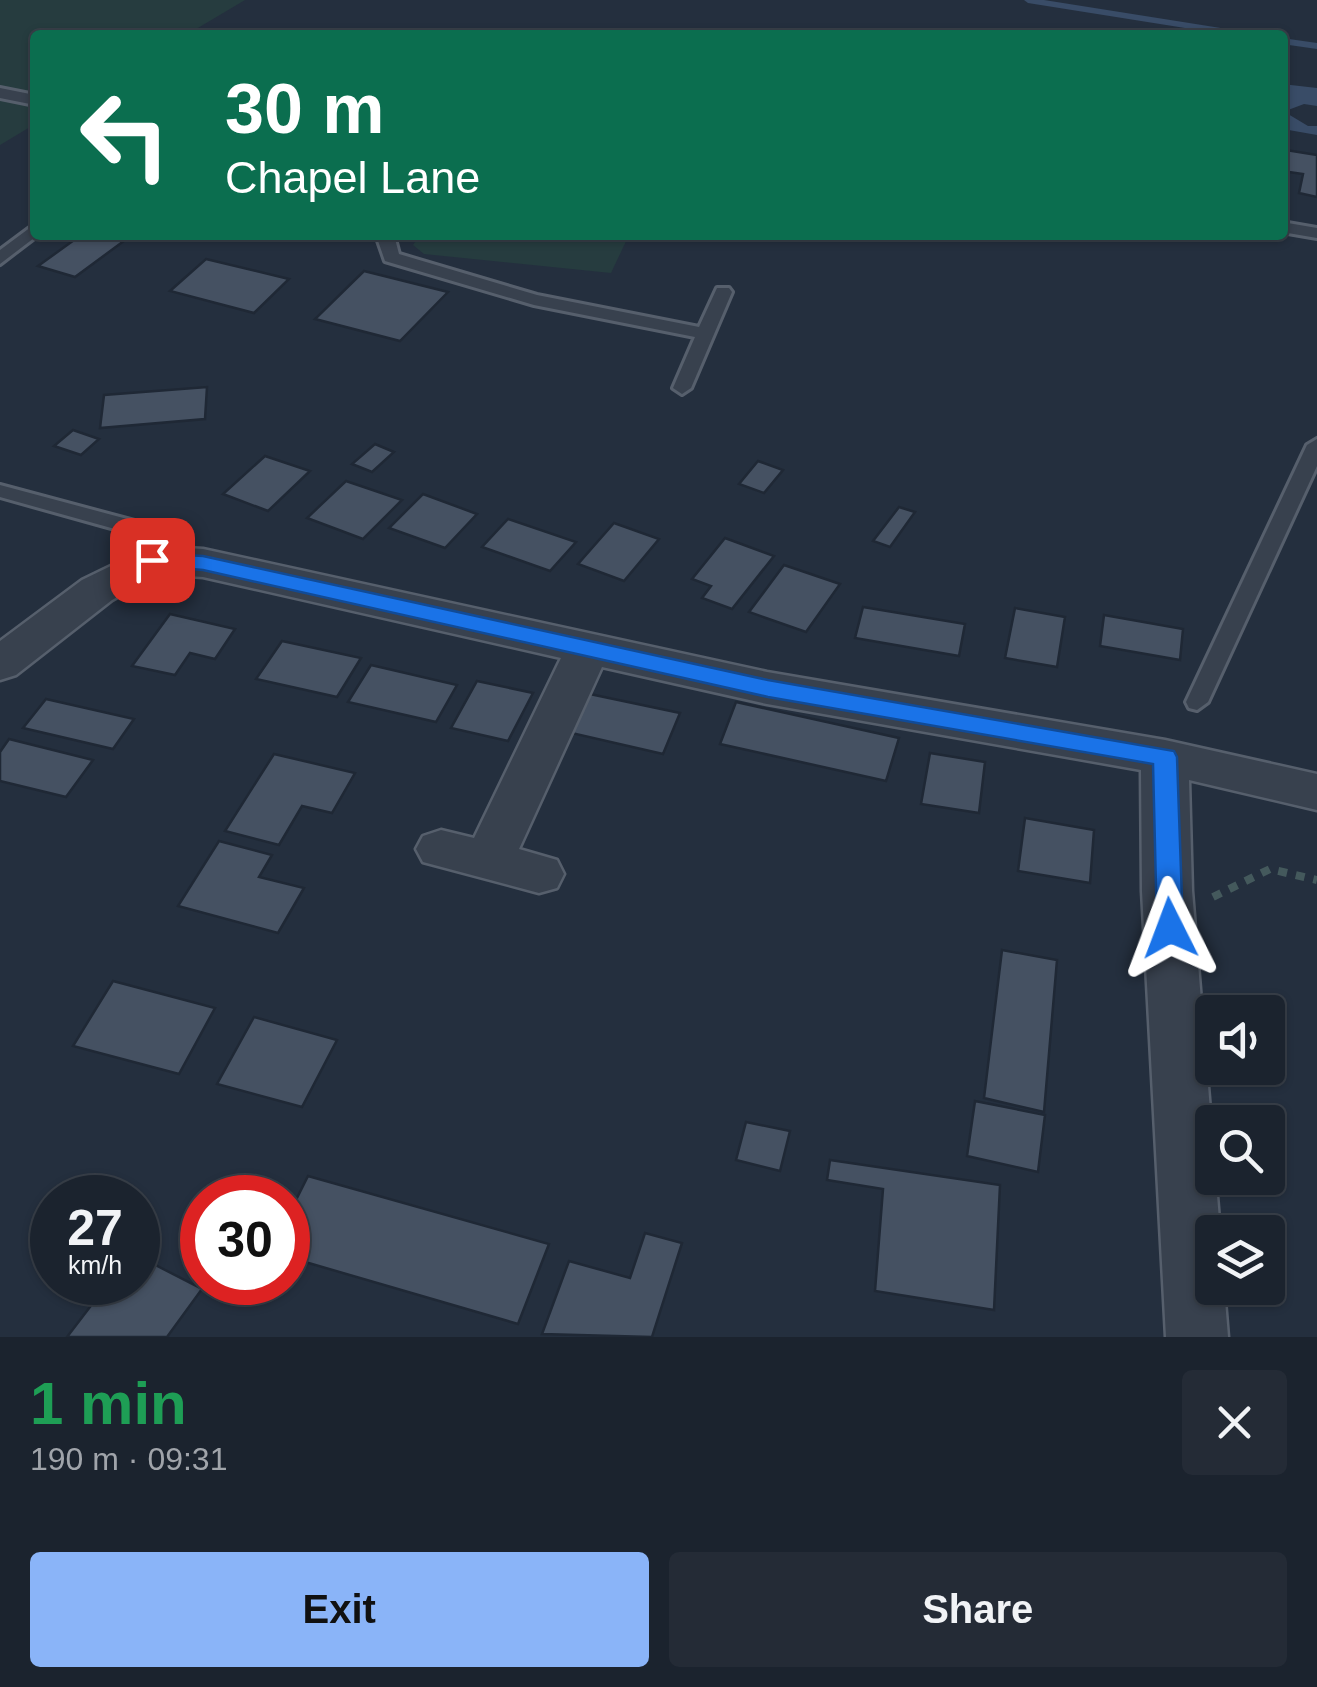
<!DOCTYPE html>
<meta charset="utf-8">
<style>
:root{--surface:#1b232e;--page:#242b36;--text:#f1f3f6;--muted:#a0a4aa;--line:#39404a;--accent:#8ab4f8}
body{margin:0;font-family:Arial,sans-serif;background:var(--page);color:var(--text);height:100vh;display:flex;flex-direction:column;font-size:38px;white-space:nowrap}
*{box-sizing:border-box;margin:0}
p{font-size:32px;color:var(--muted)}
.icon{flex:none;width:55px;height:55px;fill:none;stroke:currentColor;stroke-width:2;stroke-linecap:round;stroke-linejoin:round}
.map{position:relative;height:1337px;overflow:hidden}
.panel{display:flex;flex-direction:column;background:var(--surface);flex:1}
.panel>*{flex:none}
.guide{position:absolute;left:30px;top:30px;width:1258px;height:210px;border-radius:10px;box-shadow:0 2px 8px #0004,0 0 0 2px var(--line);background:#0b6e4f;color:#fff;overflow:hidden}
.tools{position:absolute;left:1195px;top:995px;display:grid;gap:20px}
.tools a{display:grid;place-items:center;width:90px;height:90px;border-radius:10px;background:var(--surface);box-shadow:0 2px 8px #0004,0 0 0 2px var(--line);font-size:50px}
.speed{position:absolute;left:30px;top:1175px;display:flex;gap:20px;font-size:50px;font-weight:700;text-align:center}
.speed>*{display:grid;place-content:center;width:130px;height:130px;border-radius:50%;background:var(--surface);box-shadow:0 2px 8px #0004,0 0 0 2px var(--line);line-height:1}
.speed small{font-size:25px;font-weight:400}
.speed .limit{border:15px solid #d22;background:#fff;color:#111}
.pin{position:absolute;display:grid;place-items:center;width:85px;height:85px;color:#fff;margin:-42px;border-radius:20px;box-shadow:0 5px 15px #0006}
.me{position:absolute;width:110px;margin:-55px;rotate:357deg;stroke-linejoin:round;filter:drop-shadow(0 0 8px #0008)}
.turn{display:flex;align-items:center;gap:35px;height:210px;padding:0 30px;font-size:45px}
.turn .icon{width:130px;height:130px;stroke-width:2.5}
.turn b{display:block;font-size:70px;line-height:85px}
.round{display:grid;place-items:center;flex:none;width:105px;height:105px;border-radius:10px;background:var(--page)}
.summary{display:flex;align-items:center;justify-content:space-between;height:170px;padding:0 30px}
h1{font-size:60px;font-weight:600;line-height:75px;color:#1e9e55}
.action{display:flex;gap:20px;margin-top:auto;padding:20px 30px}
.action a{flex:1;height:115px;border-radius:10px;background:var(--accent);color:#111;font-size:40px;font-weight:600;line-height:115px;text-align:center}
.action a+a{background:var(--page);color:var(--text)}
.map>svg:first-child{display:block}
.green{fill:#263c3f}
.water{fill:#394c67}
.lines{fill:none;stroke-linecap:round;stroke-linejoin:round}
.stream{fill:#394c67;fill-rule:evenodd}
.building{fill:#455162;stroke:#1f2835;stroke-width:2.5}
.lane-casing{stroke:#565f6c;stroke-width:6}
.street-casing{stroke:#565f6c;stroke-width:5}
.path-far1{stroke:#44595c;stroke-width:5;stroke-dasharray:5 5;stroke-linecap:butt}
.path{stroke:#44595c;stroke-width:8;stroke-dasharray:9 9;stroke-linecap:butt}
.lane{fill:#38414e;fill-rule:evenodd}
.street{fill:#38414e;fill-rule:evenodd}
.route{fill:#1a73e8;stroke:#114b97;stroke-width:2.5}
</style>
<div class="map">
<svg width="1317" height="1337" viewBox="0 0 1317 1337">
<rect width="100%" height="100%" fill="#242f3e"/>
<g class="green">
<polygon points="0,0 245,0 186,35 35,35 35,124 0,145"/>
<polygon points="420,235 629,235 611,273 424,254 413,245"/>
</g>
<polygon class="water" points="1282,84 1317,88 1317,106 1304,104 1288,110 1288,114 1308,126 1317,126 1317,135 1283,129"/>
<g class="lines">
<g class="stream">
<polygon points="1024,0 1044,0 1246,32 1250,35 1229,35 1028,3"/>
<polygon points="1282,38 1317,43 1317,49 1282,44"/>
</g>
</g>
<g class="building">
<polygon points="1286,150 1317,155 1317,197 1299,193 1303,174 1282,171"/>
<polygon points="81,235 132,235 75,277 38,266"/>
<polygon points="206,259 289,279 254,313 170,291"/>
<polygon points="364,271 448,292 400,341 315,319"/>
<polygon points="207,387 205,419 100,428 104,395"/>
<polygon points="73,430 99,439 81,455 54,446"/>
<polygon points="375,444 394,452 372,472 352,464"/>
<polygon points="265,456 310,471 268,511 223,494"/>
<polygon points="758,461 783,470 764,493 739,484"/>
<polygon points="346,481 402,500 363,539 307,518"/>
<polygon points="423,494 477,514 445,548 389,528"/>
<polygon points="899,507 915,512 890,547 873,541"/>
<polygon points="508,519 576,542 550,571 482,547"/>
<polygon points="614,523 659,539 624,581 578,564"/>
<polygon points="725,538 774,556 732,609 702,598 711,586 692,579"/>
<polygon points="784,565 840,584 806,632 749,612"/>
<polygon points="863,607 965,624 959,656 855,638"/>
<polygon points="1015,608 1065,617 1057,667 1005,658"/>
<polygon points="170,614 235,629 215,659 190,653 175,675 132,666"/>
<polygon points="1104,615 1183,629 1180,660 1100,646"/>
<polygon points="282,641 361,658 337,697 256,679"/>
<polygon points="371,665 457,685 436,722 348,702"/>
<polygon points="477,681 533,693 508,741 451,728"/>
<polygon points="585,693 680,713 663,754 567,732"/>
<polygon points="46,699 134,719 113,749 23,728"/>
<polygon points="736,702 899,738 886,781 720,744"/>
<polygon points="9,739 93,760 66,797 0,781 0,752"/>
<polygon points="930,753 985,762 979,813 921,804"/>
<polygon points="274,754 355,773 332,813 302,806 279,845 225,831"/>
<polygon points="1025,818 1094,830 1090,883 1018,871"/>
<polygon points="219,841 272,855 259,877 304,888 278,933 178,906"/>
<polygon points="1002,950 1057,960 1044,1112 984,1098"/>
<polygon points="113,981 215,1008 179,1074 73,1046"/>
<polygon points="254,1017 337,1040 302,1107 217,1084"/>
<polygon points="975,1101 1045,1115 1038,1172 967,1156"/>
<polygon points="746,1122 790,1131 780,1171 736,1160"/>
<polygon points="830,1160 1000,1185 994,1310 875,1291 883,1189 827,1180"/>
<polygon points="308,1176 549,1244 518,1324 288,1257 288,1216"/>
<polygon points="645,1233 682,1243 652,1337 542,1334 569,1261 630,1278"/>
<polygon points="138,1256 202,1289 167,1337 67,1337 109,1282 138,1282"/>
</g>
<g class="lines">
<g class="lane-casing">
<g id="lane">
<polygon points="0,88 35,95 35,105 0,98"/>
<polygon points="1282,222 1317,228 1317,238 1282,232"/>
<polygon points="35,224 35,235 38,235 0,264 0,250"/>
<polygon points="376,235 394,235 399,254 537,295 699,327 717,288 729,288 732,292 691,388 682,394 673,388 695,337 534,305 385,261"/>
<polygon points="1317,439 1317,466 1208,702 1197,710 1189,708 1186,702 1307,445"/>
<polygon points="0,485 172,531 196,562 192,567 178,567 158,541 0,497"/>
</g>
</g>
<g class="street-casing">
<polygon id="street" points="152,546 203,549 767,672 1165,740 1317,774 1317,810 1189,780 1192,891 1220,1232 1212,1232 1212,1288 1224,1288 1228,1337 1166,1337 1142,891 1141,770 767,704 602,667 519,849 557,860 564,874 557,888 539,893 423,862 416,849 423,836 441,830 474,838 561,658 203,577 159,574 112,600 16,675 0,680 0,641 82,580"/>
</g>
<polyline class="path-far1" points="1282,111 1288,112"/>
<polyline class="path" points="1213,897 1270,869 1317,880"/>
<use href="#lane" class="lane"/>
<use href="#street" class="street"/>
</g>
<polygon class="route" points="152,553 203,556 768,680 1174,751 1177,757 1183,928 1179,935 1170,938 1161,935 1157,928 1153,764 768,697 203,570 144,565 141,560"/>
</svg>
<div class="tools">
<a><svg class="icon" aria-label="sound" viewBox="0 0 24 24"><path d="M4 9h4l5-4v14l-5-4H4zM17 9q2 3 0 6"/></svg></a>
<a><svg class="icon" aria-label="search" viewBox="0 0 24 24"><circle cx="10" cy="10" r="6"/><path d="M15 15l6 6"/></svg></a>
<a><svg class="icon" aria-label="layers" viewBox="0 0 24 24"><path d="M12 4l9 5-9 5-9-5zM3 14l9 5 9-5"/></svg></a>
</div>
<div class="speed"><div>27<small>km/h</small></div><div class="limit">30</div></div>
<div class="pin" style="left:152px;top:560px;background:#d93025"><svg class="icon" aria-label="arrive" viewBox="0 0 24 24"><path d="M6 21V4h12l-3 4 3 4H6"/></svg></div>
<svg class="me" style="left:1170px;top:928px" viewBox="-20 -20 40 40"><path d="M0-17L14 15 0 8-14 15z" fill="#1a73e8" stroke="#fff" stroke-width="4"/></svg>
<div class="guide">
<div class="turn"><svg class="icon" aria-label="left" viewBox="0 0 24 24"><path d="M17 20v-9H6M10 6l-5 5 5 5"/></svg><div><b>30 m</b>Chapel Lane</div></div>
</div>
</div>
<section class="panel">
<div class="summary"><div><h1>1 min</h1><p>190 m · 09:31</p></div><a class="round"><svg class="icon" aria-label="close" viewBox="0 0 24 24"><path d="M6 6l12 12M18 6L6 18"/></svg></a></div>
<div class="action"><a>Exit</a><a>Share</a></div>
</section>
